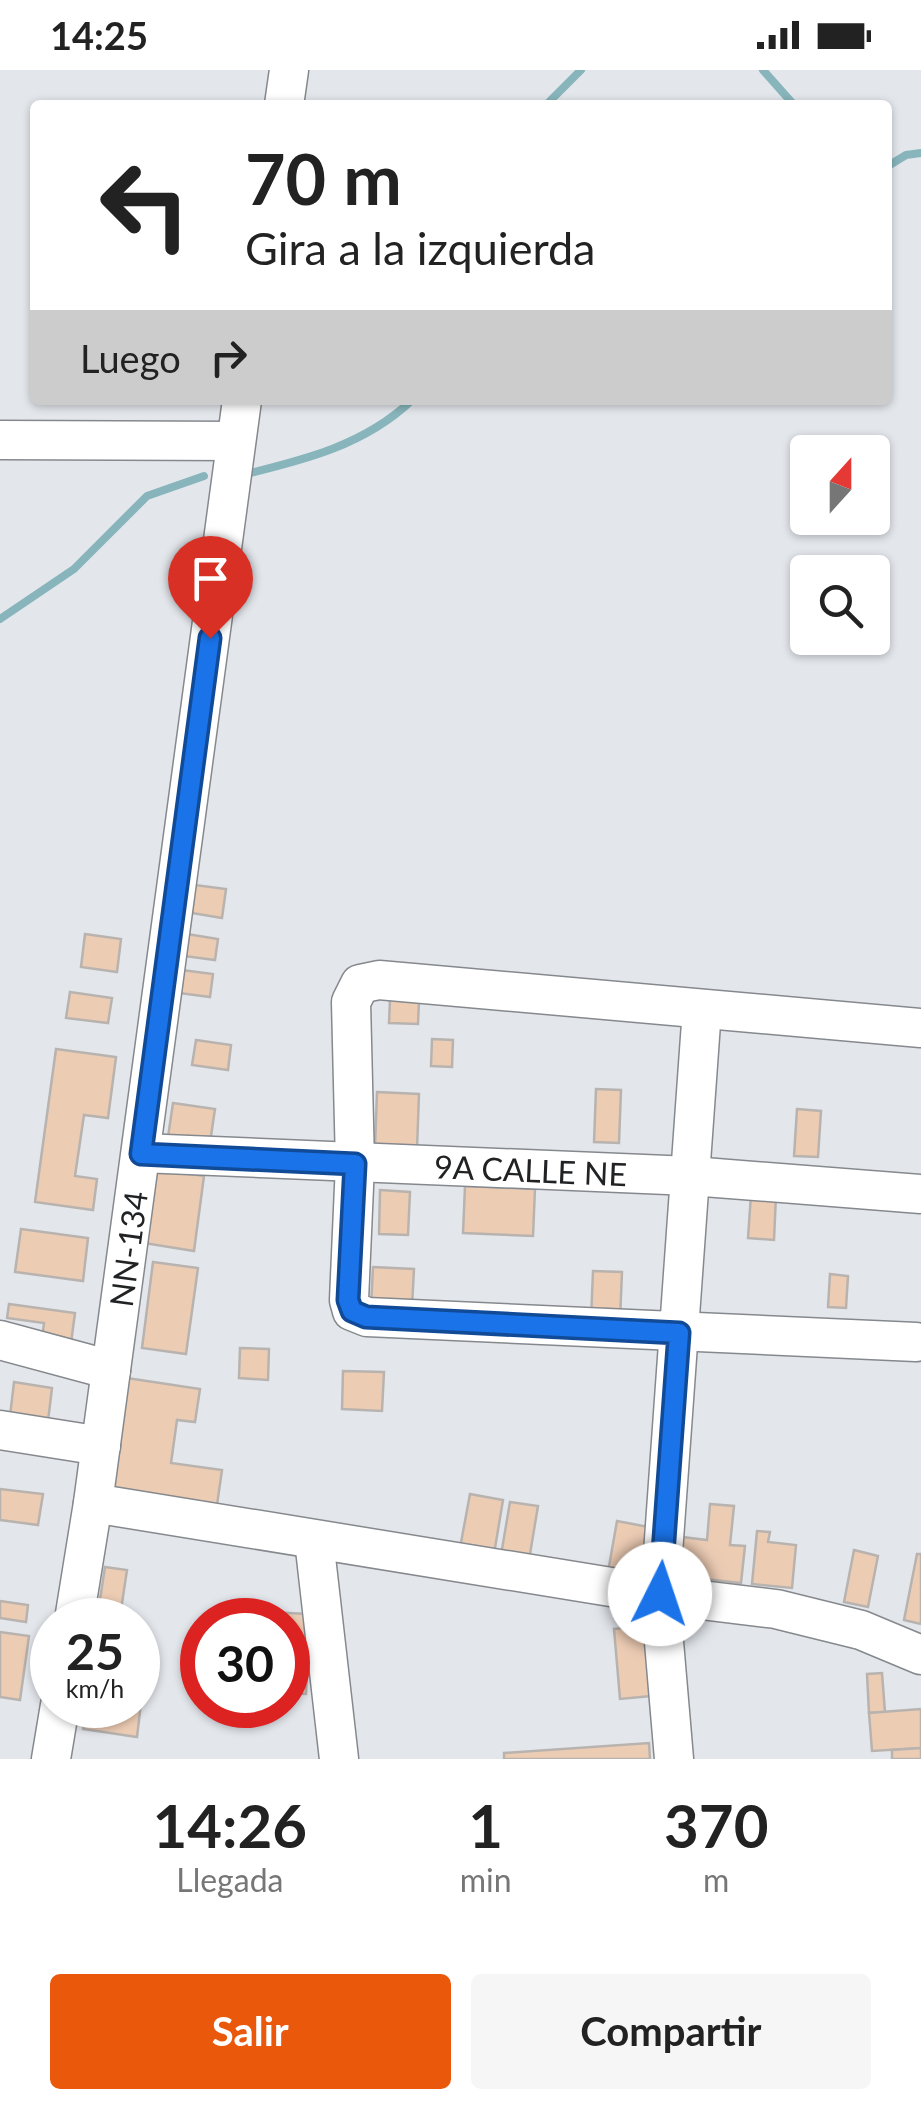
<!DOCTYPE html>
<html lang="es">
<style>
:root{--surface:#fff;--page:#f6f6f6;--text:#222;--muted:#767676;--accent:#ea580c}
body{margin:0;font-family:Lato,sans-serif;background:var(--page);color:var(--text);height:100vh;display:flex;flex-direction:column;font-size:38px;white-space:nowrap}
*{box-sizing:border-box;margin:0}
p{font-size:32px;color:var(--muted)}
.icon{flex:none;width:55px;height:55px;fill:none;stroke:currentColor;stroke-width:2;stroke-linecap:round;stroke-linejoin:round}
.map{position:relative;height:1689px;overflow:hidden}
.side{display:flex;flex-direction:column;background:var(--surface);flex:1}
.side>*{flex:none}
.hud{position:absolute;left:30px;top:30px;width:862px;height:305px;border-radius:10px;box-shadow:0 2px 8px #0004;background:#fff;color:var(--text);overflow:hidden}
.needle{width:65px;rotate:21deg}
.fabs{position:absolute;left:790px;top:365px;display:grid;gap:20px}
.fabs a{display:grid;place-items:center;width:100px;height:100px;border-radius:10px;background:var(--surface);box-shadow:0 2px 8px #0004;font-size:50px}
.speed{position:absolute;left:30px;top:1528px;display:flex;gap:20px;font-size:50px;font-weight:700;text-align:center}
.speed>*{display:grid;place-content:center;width:130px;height:130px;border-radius:50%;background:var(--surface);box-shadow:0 2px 8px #0004;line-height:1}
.speed small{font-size:25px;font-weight:400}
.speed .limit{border:15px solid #d22;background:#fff;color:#111}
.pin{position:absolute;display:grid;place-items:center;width:85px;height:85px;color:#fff;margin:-102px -42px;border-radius:50% 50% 50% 0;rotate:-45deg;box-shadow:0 0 10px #0007}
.pin .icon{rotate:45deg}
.me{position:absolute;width:110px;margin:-55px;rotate:4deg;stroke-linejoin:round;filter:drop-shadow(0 0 8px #0008)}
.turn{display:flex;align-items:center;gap:35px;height:210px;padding:0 50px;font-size:45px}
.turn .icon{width:130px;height:130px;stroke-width:2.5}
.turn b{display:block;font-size:70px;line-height:85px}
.then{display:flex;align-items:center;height:95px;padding:0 50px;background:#0003;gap:20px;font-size:38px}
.eta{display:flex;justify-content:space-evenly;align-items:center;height:170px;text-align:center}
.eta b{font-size:60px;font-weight:700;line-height:70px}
.button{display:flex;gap:20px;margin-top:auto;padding:20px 50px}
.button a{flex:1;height:115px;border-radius:10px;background:var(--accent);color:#fff;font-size:40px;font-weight:700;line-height:115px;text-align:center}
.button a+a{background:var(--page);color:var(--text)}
.status{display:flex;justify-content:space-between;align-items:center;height:70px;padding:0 50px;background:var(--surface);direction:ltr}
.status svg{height:28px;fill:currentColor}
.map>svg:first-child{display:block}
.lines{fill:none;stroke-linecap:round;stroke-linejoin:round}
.stream{stroke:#87b5bb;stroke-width:8}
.building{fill:#edccb4;stroke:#b8b3af;stroke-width:2.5}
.minor-casing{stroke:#85898d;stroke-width:41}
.minor{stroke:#fff;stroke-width:38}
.route-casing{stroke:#114b97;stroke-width:25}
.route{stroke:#1a73e8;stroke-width:18}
.labels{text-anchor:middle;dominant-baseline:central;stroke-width:9;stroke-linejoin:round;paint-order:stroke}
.street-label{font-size:32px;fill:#212224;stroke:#f0f5f9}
</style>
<div class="status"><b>14:25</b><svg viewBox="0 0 49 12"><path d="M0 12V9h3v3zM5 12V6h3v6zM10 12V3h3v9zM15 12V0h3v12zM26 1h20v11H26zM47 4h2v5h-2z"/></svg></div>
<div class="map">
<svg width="921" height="1689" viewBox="0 0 921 1689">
<rect width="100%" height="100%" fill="#e3e7ec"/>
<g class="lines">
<g class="stream">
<polyline points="763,0 794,35"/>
<polyline points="546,35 581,0"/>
<polyline points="888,96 906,85 921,83"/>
<path d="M 242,405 C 304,390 365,375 412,330"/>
<polyline points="0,549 74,499 147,426 204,406"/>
</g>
</g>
<g class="building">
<polygon points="195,815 226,819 222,848 192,843"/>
<polygon points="85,864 121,869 117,902 81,897"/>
<polygon points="187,864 218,869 215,890 184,886"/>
<polygon points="182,900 213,904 210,927 179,923"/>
<polygon points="70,922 112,928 108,953 66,948"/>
<polygon points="390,929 419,931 418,954 389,953"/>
<polygon points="432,969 453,970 452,997 431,996"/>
<polygon points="196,970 231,975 228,1000 192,995"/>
<polygon points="56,979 116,987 108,1048 84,1045 75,1106 97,1109 93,1140 35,1132"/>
<polygon points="596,1019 621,1020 619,1073 594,1072"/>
<polygon points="377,1022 419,1024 417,1079 375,1077"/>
<polygon points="173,1033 215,1039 210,1073 168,1067"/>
<polygon points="797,1039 821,1041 818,1087 794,1086"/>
<polygon points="154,1099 204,1106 194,1181 144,1173"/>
<polygon points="465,1116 535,1119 533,1166 463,1163"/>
<polygon points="380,1120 410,1122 408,1165 379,1164"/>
<polygon points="751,1124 776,1125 774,1170 748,1168"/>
<polygon points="21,1159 88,1168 83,1211 15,1202"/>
<polygon points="153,1192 198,1198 186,1284 142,1278"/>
<polygon points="373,1197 414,1199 412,1237 371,1236"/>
<polygon points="593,1201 622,1202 620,1250 591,1249"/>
<polygon points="830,1204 848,1206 846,1238 828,1237"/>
<polygon points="9,1234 75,1243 71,1273 42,1269 44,1253 7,1248"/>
<polygon points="240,1278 269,1279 268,1310 239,1308"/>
<polygon points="343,1301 384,1302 382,1341 342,1339"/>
<polygon points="127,1308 200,1319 195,1352 177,1350 171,1393 222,1400 216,1442 111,1427"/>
<polygon points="14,1312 52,1318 48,1351 10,1346"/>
<polygon points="0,1419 43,1424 38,1455 0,1450"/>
<polygon points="470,1424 503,1430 494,1484 460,1478"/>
<polygon points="510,1432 538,1436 529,1490 501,1485"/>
<polygon points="710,1434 734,1436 730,1475 745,1476 741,1513 678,1506 682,1467 707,1470"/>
<polygon points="617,1451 654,1458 646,1509 608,1502"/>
<polygon points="757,1461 770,1462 768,1472 796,1475 792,1518 752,1514"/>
<polygon points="854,1480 878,1486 868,1537 844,1532"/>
<polygon points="917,1484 921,1484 921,1554 904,1550"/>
<polygon points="105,1497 127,1500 121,1540 99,1536"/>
<polygon points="0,1531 28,1535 26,1552 0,1548"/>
<polygon points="268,1542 308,1544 308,1571 288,1570 288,1550 268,1550"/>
<polygon points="645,1556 651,1626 620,1629 614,1559"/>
<polygon points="0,1562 29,1566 20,1630 0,1627"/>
<polygon points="288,1570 308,1571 306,1624 288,1623"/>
<polygon points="882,1603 885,1642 869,1643 867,1604"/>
<polygon points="138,1632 141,1633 137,1667 83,1659 86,1635 138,1635"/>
<polygon points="921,1639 921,1678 872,1681 869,1643"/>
<polygon points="649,1673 650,1689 504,1689 504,1683"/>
<polygon points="921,1678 921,1689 892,1689 892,1680"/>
</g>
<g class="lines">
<g class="minor-casing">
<g id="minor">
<polyline points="284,35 289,0"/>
<polyline points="0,370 236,371"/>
<path id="s1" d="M 141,1083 L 691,1106 L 921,1124"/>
<polyline points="0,1270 111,1300"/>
<polyline points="916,1272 367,1247 352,1241 349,1230 355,1094 351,932 360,914 379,910 921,958"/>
<polyline points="0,1360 101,1376"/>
<polyline points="93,1433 660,1525 776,1539 861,1560 921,1585"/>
<polyline points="314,1470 339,1689"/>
<path id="s2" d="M 74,1550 L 93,1433 L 242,330"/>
<polyline points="51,1689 60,1635"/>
<polyline points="674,1689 660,1525 702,939"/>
</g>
</g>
<use href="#minor" class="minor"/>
</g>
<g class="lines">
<g class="route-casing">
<polyline id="route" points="210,568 141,1084 355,1094 348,1230 352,1241 366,1247 679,1263 660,1524"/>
</g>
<use href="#route" class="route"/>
</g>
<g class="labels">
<g class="street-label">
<text stroke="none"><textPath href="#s1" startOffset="390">9A CALLE NE</textPath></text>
<text stroke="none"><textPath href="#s2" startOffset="375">NN-134</textPath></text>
</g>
</g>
</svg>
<div class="fabs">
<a><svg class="needle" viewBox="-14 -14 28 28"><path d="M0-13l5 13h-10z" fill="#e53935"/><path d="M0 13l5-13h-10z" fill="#767676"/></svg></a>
<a><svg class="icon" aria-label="search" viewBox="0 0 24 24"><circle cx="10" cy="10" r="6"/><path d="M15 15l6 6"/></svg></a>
</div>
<div class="speed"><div>25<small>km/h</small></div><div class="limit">30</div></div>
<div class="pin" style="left:210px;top:568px;background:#d93025"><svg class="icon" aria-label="arrive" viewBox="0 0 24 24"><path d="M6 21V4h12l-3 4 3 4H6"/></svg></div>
<svg class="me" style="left:660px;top:1524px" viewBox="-20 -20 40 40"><circle r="19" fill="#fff"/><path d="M0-13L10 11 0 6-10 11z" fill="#1a73e8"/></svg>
<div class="hud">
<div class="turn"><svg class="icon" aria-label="left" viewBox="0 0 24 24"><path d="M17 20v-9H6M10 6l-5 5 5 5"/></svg><div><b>70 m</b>Gira a la izquierda</div></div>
<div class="then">Luego<svg class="icon" aria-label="right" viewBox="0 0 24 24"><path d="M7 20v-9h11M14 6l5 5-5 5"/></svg></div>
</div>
</div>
<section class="side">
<div class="eta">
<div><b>14:26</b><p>Llegada</p></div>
<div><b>1</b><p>min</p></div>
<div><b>370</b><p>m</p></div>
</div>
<div class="button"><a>Salir</a><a>Compartir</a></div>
</section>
